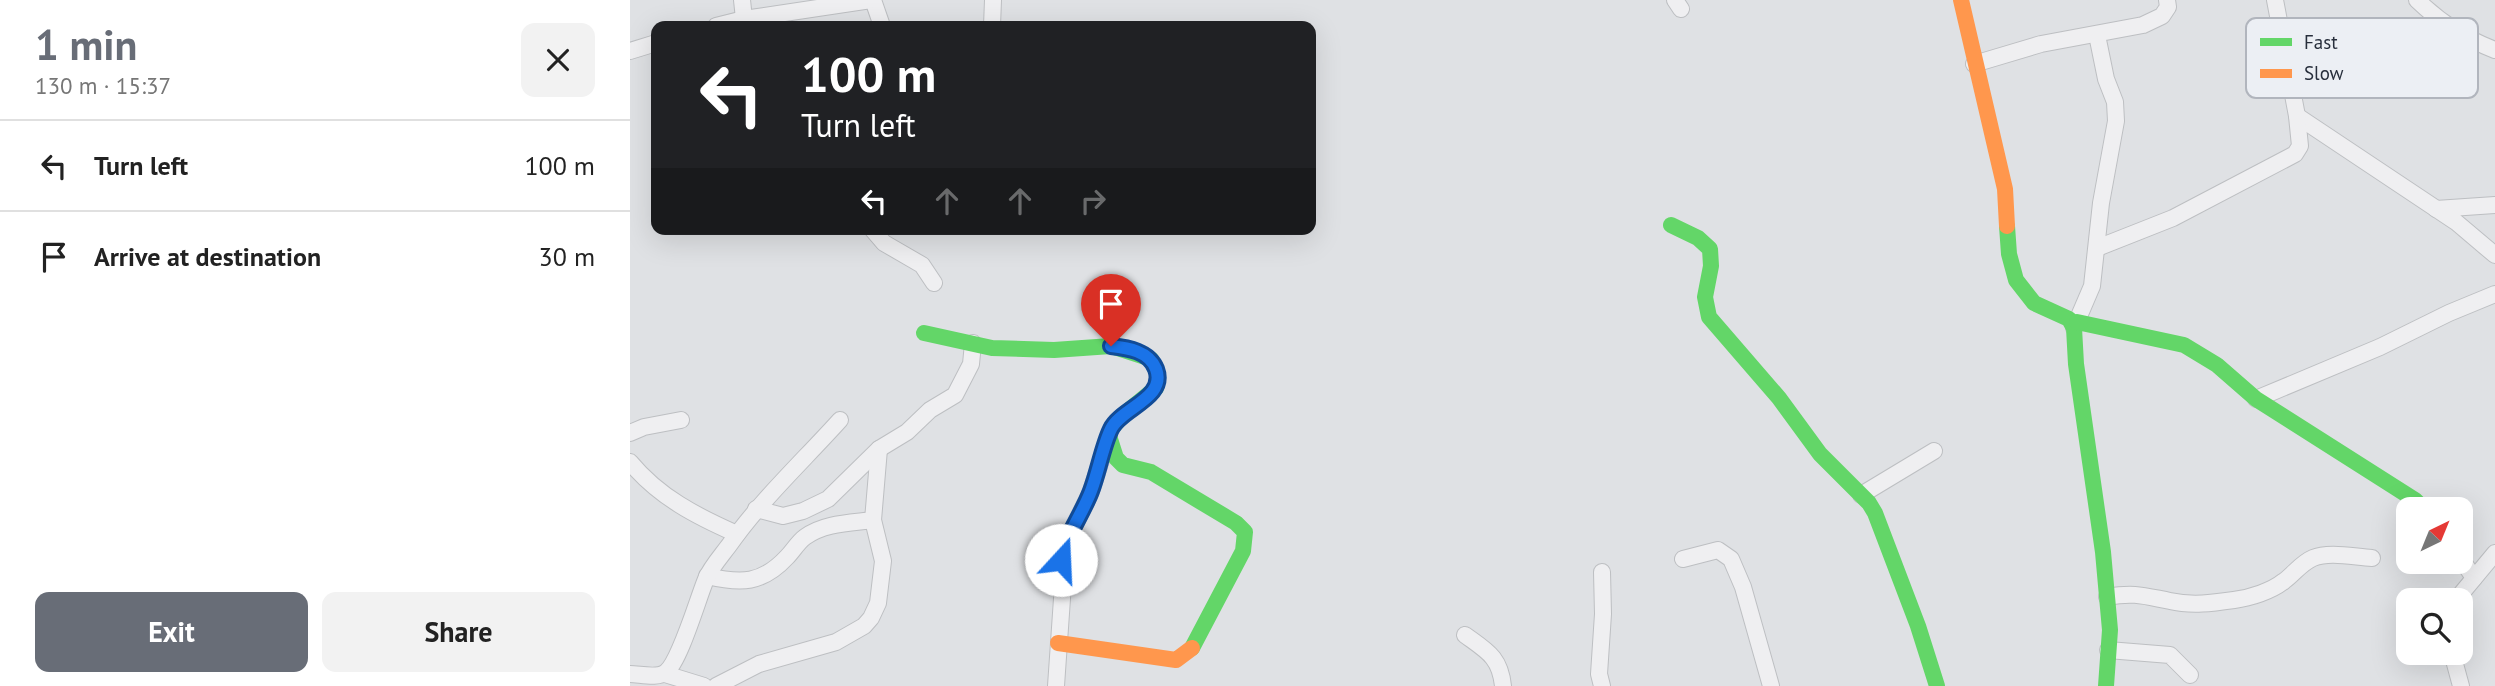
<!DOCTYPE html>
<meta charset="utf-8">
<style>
:root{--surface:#fff;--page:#f2f2f2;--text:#222;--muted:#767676;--line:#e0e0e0;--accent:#686d77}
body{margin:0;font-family:"PT Sans",sans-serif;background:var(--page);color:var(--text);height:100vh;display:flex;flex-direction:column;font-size:26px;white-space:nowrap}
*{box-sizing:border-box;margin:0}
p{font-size:23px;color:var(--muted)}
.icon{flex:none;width:38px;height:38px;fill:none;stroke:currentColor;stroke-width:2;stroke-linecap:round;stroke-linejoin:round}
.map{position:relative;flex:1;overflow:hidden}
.drawer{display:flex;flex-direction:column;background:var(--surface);width:630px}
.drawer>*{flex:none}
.guide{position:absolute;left:21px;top:21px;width:665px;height:214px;border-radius:14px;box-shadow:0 7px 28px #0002;background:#202124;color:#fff;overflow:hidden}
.needle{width:46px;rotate:43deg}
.tools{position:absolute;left:1766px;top:497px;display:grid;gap:14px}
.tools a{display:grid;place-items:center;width:77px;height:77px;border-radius:14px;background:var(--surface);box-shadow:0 7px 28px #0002;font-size:35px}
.pin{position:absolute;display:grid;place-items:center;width:60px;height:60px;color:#fff;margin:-72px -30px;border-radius:50% 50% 50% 0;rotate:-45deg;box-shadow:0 0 7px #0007}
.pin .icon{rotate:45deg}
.me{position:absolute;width:77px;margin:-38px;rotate:20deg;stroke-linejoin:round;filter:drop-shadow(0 0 5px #0008)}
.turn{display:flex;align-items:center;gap:24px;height:147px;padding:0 35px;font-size:32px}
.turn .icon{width:91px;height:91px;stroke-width:2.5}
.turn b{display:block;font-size:49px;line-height:60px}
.lanes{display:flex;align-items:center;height:66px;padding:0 35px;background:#0003;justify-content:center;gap:35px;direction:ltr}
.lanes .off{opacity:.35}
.round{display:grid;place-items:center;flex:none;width:74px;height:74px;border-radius:14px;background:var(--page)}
.overview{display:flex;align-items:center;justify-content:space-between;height:119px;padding:0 35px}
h1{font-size:42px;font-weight:700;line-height:52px;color:var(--accent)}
.primary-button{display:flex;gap:14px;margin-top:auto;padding:14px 35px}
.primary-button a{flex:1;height:80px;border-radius:14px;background:var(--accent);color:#fff;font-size:28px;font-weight:700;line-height:80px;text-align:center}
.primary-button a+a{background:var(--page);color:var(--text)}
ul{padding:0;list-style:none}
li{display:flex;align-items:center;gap:21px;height:91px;padding:0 35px;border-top:2px solid var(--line)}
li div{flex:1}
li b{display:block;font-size:26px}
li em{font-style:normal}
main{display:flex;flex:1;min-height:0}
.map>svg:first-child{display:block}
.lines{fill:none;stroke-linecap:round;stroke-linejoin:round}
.street-casing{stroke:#bdbfc2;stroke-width:18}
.street{stroke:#efeff1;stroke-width:16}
.fast{stroke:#63d668;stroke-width:16}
.slow{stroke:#ff974d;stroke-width:16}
.route-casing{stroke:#114b97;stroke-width:18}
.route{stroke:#1a73e8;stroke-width:12}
.key{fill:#eceff4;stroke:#b1b5bd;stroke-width:2}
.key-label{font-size:19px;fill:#282f3c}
</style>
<main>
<section class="drawer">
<div class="overview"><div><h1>1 min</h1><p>130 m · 15:37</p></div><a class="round"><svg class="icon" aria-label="close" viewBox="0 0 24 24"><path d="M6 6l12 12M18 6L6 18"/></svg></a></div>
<ul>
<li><svg class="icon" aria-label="left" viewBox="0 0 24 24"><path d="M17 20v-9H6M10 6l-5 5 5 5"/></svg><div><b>Turn left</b></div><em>100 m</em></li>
<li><svg class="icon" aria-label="arrive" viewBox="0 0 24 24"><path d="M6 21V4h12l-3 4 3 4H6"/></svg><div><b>Arrive at destination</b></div><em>30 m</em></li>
</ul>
<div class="primary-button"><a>Exit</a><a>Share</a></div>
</section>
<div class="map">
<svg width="1865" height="686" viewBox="0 0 1865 686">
<rect width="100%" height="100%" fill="#dfe1e4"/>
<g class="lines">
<g class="street-casing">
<g id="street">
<polyline points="112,0 114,19"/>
<polyline points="243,0 252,26"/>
<polyline points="1045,0 1051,9"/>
<path d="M 1787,0 C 1811,23 1834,38 1865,50"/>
<polyline points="86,26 114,19 241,0"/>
<polyline points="362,26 363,0"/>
<polyline points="0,51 26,43"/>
<polyline points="1344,64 1411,44 1513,25 1532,16 1538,7 1537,0"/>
<polyline points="1667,116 1826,222 1865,255"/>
<polyline points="1806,209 1865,205"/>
<polyline points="242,229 254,243 292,265 304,283"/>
<polyline points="1467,248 1543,218 1665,154 1670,146 1667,116 1645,0"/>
<polyline points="1444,328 1462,286 1471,203 1486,121 1485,102 1476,79 1467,35"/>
<polyline points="1626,399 1750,347 1819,313 1865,294"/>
<polyline points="0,433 14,427 51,420"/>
<path d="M 0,462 C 29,497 66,516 107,534"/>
<polyline points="1231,495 1304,451"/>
<polyline points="126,509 153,516 173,511 198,499 249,449 277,432 300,410 325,395 341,364 343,343"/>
<polyline points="1830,557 1844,578"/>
<polyline points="1053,559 1088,550 1101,559 1113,587 1141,686"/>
<polyline points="972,572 973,614 969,674 972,686"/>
<path d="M 77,576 C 111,584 132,584 157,557 C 163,551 168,542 175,537 C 194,523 220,523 243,520"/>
<path d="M 1477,597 C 1505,592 1514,596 1540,601 C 1562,606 1583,603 1604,600 C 1620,598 1642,591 1654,581 C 1664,574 1671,563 1683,558 C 1699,551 1724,557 1742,558"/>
<polyline points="1826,600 1865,553"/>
<path d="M 835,635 C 857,651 870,657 873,686"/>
<polyline points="1478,650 1540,655 1560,675"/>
<polyline points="1822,653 1831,686"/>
<path d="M 0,674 C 10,674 28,679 36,672 C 50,661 68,598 76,579 C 81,567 92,555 100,544 C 132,499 173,461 210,420"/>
<polyline points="35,674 74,686"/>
<polyline points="86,686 129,664 206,642 234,626 241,618 248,603 253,561 243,520 249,449"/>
<polyline points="426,686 433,584 431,560 434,546 460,494 479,436"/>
</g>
</g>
<use href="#street" class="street"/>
<g class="fast">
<polyline points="1041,225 1068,238 1080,249 1081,266 1075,297 1079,317 1149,398 1190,454 1239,503 1245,513 1288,626 1307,686"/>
<polyline points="1377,226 1379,254 1386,280 1404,303 1439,319 1444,328 1446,364 1473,552 1480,630 1476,686"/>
<polyline points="1447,322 1554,345 1587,365 1626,399 1785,500 1794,509"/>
<polyline points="294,333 362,348 424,350 481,346 521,359 528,375 526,388 493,415 481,429 479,436 486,458 493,465 521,472 606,523 615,532 613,551 562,648"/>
</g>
<g class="slow">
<polyline points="1331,0 1375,189 1377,226"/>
<polyline points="428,643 546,660 562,648"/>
</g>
</g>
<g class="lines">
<g class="route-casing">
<path id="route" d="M 431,560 C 436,535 452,515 461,491 C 468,473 473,445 481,429 C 491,408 537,398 526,369 C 519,351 498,348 481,346"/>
</g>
<use href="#route" class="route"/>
</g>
<rect x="1616" y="18" width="232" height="80" rx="10" class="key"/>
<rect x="1630" y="38" width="32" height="8" fill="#63d668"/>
<rect x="1630" y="69" width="32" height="9" fill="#ff974d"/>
<g class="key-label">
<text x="1674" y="49">Fast</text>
<text x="1674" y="80">Slow</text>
</g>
</svg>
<div class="tools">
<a><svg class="needle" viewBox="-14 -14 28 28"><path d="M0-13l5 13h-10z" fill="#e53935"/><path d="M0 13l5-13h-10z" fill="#767676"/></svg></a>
<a><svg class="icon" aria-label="search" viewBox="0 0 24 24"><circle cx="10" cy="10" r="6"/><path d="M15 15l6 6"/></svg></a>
</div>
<div class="pin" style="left:481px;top:346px;background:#d93025"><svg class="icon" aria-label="arrive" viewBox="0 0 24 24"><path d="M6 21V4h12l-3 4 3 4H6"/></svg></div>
<svg class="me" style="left:431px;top:560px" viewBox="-20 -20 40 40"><circle r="19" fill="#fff"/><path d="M0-13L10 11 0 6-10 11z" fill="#1a73e8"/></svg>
<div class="guide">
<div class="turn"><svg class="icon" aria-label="left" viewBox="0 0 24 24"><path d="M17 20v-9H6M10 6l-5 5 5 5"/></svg><div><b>100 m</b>Turn left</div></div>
<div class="lanes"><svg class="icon" aria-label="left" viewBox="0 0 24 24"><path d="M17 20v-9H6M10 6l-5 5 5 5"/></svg><svg class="icon off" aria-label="ahead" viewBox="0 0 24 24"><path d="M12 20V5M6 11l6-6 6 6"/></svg><svg class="icon off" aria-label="ahead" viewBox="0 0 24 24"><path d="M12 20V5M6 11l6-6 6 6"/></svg><svg class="icon off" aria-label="right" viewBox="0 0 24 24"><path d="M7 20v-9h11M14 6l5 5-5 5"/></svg></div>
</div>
</div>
</main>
